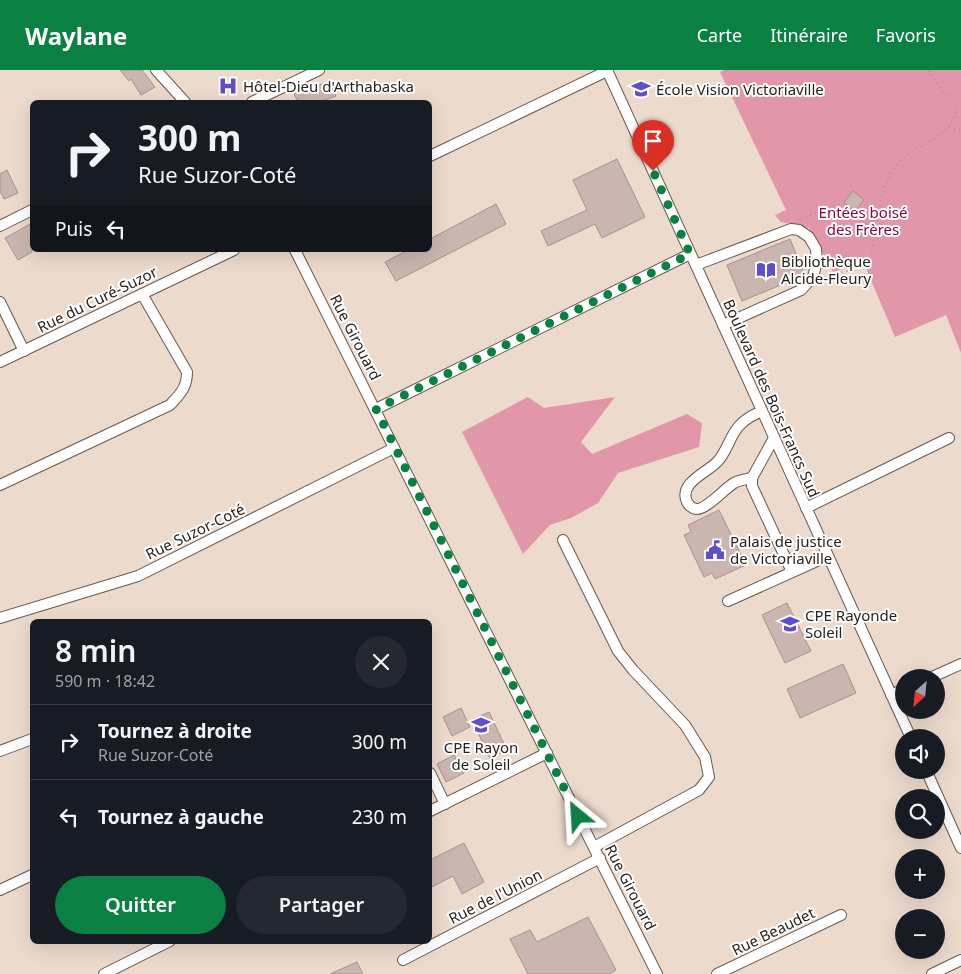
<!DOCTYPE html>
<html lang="fr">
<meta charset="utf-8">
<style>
:root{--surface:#171b24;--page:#242831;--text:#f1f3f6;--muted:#9ea1a6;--line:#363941;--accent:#0b8043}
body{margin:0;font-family:"Noto Sans",sans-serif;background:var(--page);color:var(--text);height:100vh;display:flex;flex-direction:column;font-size:19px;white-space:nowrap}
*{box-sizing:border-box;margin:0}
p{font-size:16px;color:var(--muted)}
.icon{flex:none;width:28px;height:28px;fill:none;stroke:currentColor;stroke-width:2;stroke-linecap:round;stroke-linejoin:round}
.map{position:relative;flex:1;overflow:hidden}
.details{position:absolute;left:30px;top:549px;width:402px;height:325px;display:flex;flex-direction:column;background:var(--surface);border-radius:8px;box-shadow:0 5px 20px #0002}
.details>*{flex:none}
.guide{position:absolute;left:30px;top:30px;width:402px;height:152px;border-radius:8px;box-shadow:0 5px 20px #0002;background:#171b24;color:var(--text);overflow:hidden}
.needle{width:32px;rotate:207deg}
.tools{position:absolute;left:895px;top:599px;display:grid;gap:10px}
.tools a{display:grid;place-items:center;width:50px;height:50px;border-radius:50%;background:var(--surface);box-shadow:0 5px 20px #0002;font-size:25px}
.pin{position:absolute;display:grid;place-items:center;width:42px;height:42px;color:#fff;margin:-51px -21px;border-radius:50% 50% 50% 0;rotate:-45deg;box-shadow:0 0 5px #0007}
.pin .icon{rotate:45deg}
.me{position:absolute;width:55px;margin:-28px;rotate:333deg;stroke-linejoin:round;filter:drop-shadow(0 0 4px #0008)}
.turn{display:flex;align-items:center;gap:18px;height:105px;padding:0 25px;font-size:22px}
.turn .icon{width:65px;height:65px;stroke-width:2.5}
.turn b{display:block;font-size:35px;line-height:42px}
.then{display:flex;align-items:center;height:48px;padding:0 25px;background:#0003;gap:10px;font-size:19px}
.round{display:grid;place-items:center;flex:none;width:52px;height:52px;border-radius:26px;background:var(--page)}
.headline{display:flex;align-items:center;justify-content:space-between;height:85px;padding:0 25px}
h1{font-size:30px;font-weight:600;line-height:38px}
.primary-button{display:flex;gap:10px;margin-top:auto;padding:10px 25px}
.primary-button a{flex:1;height:58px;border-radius:30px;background:var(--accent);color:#fff;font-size:20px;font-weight:600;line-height:58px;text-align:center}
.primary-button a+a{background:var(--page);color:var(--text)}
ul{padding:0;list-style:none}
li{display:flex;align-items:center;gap:15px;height:75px;padding:0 25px;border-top:1px solid var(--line)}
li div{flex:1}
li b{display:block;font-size:19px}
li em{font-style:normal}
header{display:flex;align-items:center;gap:30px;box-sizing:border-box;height:70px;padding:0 25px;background:var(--accent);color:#fff}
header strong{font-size:24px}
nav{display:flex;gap:28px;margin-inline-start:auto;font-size:18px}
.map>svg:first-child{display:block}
.green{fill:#e296a9}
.building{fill:#cbb5b1;stroke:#a8928e}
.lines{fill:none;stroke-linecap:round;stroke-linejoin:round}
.minor-casing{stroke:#68594e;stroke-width:12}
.path{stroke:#a6998f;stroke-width:2;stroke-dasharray:1 4;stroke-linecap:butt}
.minor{stroke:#fff;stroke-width:10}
.route{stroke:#0b8043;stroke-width:9;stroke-dasharray:0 16.2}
.labels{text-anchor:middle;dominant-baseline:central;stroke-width:4;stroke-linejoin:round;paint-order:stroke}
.poi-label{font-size:15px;fill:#28221d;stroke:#fff;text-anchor:start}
.park-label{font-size:15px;fill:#82093e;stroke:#fff}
.street-label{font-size:15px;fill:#28221d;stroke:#fff}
</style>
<header>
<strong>Waylane</strong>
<nav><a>Carte</a><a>Itinéraire</a><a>Favoris</a></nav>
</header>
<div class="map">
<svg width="961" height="904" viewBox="0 0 961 904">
<rect width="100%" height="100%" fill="#ecdacd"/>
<g class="green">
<polygon points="724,0 961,0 961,283 946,245 895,267 866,198 860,193 833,202 809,158 781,152 775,145 786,140 720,2"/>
<polygon points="528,327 544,338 615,327 581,372 592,384 687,344 702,353 699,377 618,403 598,433 571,448 550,455 523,484 462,362"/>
</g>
<g class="building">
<polygon points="120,0 142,0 155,17 141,25 131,9 129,11"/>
<polygon points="330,11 336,26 320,32 298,32 294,24 308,17 308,19"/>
<polygon points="617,89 645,147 602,168 595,154 548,176 541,161 587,140 573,110"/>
<polygon points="7,100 18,123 4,129 0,121 0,104"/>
<polygon points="853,121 864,130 855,141 844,133"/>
<polygon points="496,134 506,154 396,211 385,192 408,180 430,180 430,169"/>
<polygon points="32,153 32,182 18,190 5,168"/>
<polygon points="790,169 805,205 742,231 727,195"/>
<polygon points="719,440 746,495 715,509 712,503 704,507 684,465 691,462 688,455"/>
<polygon points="787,533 811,581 785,593 762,545"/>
<polygon points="843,594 856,623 800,648 787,619"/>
<polygon points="461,638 470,657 452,666 443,647"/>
<polygon points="489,642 507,680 490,688 472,650"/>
<polygon points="454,685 464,703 446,712 437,694"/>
<polygon points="464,773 484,812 462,824 453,806 430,818 430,790"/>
<polygon points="588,847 616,900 609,904 528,904 510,869 530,860 537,872"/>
<polygon points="357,892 363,904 330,904"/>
</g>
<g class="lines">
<g class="minor-casing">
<g id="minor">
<polyline points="156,0 185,32"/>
<polyline points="607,0 911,668"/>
<polyline points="252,32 319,0"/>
<polyline points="430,86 607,1"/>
<polyline points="0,156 32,140"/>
<polyline points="295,180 657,904"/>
<polyline points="696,195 791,159 799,160 809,167 816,179 817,191 813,207 801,220 723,255"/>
<polyline points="0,232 24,281"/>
<polyline points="0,292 234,180"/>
<polyline points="376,339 690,184"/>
<polyline points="774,368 752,408 752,416 792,502"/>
<path d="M 752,408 C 746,409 739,410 734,413 C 724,419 706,440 696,439 C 692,438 689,436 687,432 C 678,413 708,402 717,392 C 728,381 730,363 742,353 C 747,348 755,344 762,341"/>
<path d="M 0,415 L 170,335 C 180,324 187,318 187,302 L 142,224"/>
<polyline points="806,438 949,368"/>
<polyline points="563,470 618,581 633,600 685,655 705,687 709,707 699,720 594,777"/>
<polyline points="728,531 828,486"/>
<polyline points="0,548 138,506 394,378"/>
<polyline points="930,608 961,594"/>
<polyline points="891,625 904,619"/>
<polyline points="0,681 32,669"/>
<polyline points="926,700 961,778"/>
<polyline points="430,703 445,734"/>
<polyline points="430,741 547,683"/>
<polyline points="0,820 32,805"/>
<polyline points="403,890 600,788"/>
<polyline points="104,904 170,871"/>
<polyline points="717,904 841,845"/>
<polyline points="932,904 961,890"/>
</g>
</g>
<g class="path">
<polyline points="949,57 961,60"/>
<path d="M 801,150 C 838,130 844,138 876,161"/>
<path d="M 822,206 C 841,203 858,201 871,187 C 877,154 878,110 905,87 C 922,73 954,63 956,39 L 928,0"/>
</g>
<use href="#minor" class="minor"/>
</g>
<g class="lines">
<polyline class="route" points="578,746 376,339 690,184 653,101"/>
</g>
<defs>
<g id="hospital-bare" transform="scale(1.5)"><path d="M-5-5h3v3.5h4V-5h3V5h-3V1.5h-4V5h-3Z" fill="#5d4fc8" stroke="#fff" stroke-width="2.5" paint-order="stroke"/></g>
<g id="school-bare" transform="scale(1.5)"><path d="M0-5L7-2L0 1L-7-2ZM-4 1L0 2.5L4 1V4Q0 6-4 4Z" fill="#5d4fc8" stroke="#fff" stroke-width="2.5" paint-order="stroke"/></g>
<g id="library-bare" transform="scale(1.5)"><path d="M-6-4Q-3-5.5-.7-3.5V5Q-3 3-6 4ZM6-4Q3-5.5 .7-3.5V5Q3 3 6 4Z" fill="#5d4fc8" stroke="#fff" stroke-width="2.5" paint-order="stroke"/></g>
<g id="civic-bare" transform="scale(1.5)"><path d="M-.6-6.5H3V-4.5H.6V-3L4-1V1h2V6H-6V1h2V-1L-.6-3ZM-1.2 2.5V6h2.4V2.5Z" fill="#5d4fc8" stroke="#fff" stroke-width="2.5" paint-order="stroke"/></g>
</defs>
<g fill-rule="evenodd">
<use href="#hospital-bare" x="228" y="16"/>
<use href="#school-bare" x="641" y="19"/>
<use href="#library-bare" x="766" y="200"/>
<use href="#civic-bare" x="715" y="480"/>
<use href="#school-bare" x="790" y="554"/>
<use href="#school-bare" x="481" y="655"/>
</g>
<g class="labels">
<g class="poi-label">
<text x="243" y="16">Hôtel-Dieu d'Arthabaska</text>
<text x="656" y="19">École Vision Victoriaville</text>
<text x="781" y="191">Bibliothèque<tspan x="781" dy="17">Alcide-Fleury</tspan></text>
<text x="730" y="471">Palais de justice<tspan x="730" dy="17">de Victoriaville</tspan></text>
<text x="805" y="545">CPE Rayonde<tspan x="805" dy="17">Soleil</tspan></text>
<text x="481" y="677" text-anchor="middle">CPE Rayon<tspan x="481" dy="17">de Soleil</tspan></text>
</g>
<g class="park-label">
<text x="863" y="142">Entées boisé<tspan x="863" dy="17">des Frères</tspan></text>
</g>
<g class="street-label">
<text transform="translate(97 229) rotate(-26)">Rue du Curé-Suzor</text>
<text transform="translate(356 267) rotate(63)">Rue Girouard</text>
<text transform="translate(772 328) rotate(66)">Boulevard des Bois-Francs Sud</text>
<text transform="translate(195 461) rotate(-26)">Rue Suzor-Coté</text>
<text transform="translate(631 817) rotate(63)">Rue Girouard</text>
<text transform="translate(495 826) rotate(-27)">Rue de l'Union</text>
<text transform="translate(773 861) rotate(-26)">Rue Beaudet</text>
</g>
</g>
</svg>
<div class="tools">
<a><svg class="needle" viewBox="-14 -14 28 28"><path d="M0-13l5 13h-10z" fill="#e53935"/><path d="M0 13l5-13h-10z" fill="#9ea1a6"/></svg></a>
<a><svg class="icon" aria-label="sound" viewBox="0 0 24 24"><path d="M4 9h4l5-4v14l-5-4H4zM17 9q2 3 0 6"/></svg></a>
<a><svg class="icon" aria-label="search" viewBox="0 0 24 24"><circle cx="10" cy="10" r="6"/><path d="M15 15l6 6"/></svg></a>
<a>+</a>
<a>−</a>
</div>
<div class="pin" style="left:653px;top:101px;background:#d93025"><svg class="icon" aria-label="arrive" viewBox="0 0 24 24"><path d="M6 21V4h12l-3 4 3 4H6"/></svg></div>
<svg class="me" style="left:578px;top:746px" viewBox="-20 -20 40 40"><path d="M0-17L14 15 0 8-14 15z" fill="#0b8043" stroke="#fff" stroke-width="4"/></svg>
<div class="guide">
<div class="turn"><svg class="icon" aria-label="right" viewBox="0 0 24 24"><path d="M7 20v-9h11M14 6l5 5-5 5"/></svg><div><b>300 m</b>Rue Suzor-Coté</div></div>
<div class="then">Puis<svg class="icon" aria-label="left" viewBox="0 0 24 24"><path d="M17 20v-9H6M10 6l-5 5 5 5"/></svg></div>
</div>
<section class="details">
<div class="headline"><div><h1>8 min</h1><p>590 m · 18:42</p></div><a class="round"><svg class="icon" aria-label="close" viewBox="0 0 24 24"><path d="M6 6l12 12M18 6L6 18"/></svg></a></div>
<ul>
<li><svg class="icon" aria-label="right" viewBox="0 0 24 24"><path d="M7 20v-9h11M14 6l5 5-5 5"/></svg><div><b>Tournez à droite</b><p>Rue Suzor-Coté</p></div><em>300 m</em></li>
<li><svg class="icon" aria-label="left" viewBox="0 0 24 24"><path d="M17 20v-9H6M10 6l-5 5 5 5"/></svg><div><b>Tournez à gauche</b></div><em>230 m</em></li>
</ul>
<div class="primary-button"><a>Quitter</a><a>Partager</a></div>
</section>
</div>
